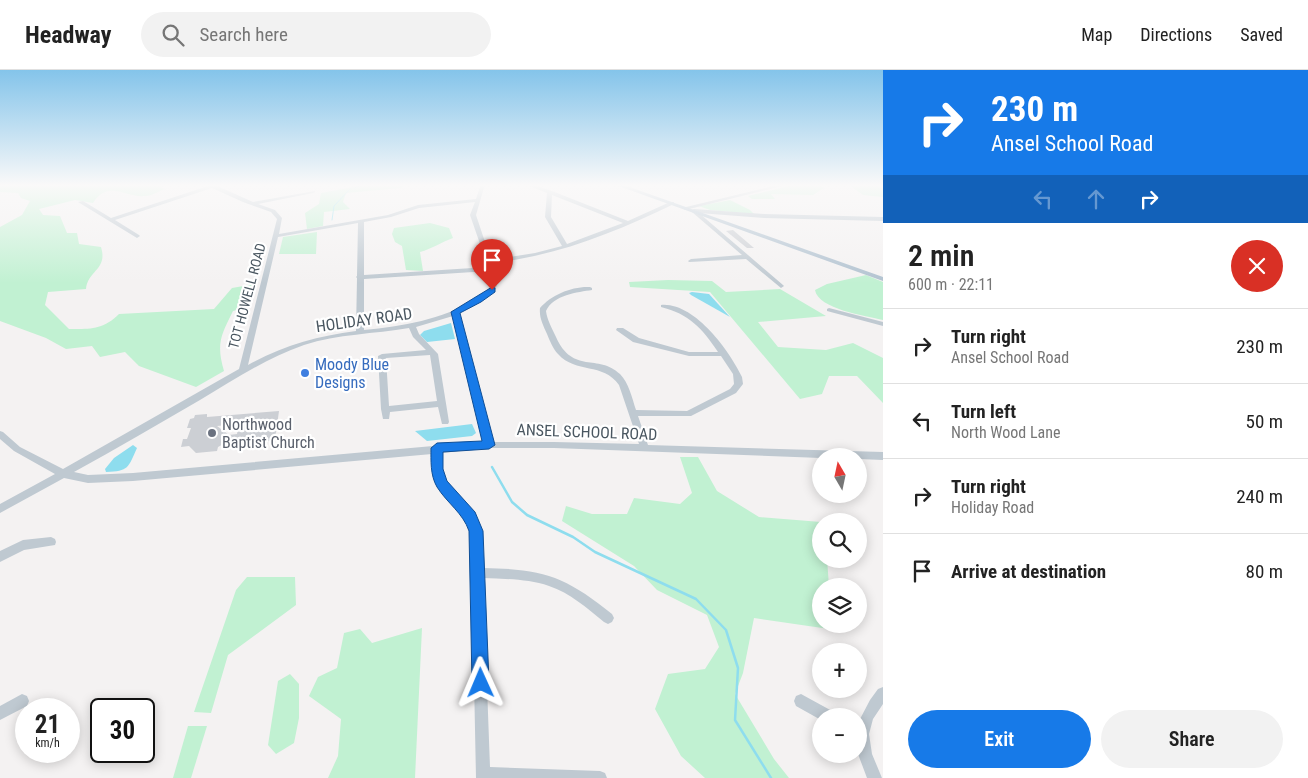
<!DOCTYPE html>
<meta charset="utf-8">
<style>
:root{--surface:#fff;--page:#f2f2f2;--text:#222;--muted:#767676;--line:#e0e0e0;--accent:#177ae8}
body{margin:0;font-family:"Roboto Condensed",sans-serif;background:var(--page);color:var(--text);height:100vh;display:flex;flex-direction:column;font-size:19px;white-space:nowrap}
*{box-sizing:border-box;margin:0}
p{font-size:16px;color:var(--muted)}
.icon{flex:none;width:28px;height:28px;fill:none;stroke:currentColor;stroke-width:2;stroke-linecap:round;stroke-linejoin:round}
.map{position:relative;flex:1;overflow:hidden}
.drawer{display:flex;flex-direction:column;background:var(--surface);width:425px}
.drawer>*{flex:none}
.hud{background:#177ae8;color:#fff;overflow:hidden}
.needle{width:32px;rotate:351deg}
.controls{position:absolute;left:812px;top:378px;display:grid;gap:10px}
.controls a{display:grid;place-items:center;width:55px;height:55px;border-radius:50%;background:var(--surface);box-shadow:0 2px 12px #0003;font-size:25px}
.speed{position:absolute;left:15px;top:628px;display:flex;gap:10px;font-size:25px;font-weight:700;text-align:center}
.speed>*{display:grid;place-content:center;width:65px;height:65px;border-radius:50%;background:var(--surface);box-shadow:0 2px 12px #0003;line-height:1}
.speed small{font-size:12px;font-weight:400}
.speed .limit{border:2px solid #111;border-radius:8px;background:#fff;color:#111}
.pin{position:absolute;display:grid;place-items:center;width:42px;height:42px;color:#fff;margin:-51px -21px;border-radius:50% 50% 50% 0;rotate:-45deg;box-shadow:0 0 5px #0007}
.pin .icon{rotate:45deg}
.me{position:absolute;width:55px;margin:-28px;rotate:359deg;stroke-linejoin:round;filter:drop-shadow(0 0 4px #0008)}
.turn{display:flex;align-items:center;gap:18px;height:105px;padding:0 25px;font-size:22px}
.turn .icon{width:65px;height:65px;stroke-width:2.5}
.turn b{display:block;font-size:35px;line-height:42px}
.lanes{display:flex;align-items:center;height:48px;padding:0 25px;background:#0003;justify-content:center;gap:25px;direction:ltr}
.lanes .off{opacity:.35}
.round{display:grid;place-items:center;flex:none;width:52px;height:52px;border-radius:26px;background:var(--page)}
.headline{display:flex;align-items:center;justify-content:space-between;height:85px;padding:0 25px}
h1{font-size:30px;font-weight:600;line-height:38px}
.button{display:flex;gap:10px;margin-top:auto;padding:10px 25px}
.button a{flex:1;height:58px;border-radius:30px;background:var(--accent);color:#fff;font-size:20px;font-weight:600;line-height:58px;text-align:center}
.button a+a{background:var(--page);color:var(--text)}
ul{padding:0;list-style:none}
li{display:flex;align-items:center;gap:15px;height:75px;padding:0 25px;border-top:1px solid var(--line)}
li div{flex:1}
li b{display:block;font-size:19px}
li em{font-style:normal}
header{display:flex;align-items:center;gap:30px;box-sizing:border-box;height:70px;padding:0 25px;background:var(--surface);border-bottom:1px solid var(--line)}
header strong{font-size:24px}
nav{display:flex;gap:28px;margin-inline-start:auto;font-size:18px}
.search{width:350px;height:45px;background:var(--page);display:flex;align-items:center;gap:12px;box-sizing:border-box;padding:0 18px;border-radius:28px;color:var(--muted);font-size:19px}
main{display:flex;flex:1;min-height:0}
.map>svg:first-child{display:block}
.green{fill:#c1f1d2}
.water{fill:#8eddee}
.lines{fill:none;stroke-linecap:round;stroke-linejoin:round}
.stream-far1{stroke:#8eddee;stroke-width:1}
.stream{stroke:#8eddee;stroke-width:2.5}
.building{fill:#cccfd4;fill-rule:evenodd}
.minor{fill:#bfc9d1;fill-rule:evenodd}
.major{fill:#b1c2d0;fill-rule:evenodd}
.route{fill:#177ae8;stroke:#0f4f97}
.shop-dot{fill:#3f7fe0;stroke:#fff;stroke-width:2}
.worship-dot{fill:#6b7280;stroke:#fff;stroke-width:2}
.labels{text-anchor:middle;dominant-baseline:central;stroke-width:4.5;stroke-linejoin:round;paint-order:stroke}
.far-street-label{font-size:14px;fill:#495660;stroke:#fff}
.street-label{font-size:16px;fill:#495660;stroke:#fff}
.shop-label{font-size:16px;fill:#366cbe;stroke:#fff;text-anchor:start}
.worship-label{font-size:16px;fill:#5b616d;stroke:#fff;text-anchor:start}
</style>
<header>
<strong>Headway</strong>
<div class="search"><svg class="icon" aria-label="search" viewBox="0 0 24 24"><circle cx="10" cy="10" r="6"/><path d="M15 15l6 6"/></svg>Search here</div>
<nav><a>Map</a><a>Directions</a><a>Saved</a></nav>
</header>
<main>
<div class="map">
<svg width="883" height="708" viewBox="0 0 883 708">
<rect width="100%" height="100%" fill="#f4f2f2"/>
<g class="green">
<path d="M 11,114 L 51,114 L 55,116 L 83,114 L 155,114 L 165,119 C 159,121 152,126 145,126 C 126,128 108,109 93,133 L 75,130 L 39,139 L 43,145 L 60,146 L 67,163 L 77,163 L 79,174 L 101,177 C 108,200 88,200 86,219 L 48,222 L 45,235 L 69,259 C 90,259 103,260 119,244 L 214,239 L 232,218 L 255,214 L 247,237 L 233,241 C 221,265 216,274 224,301 L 196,317 L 139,296 L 125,282 L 100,287 L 92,276 L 66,279 L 46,268 L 0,251 L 0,157 L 22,145 L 30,131 L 21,128 L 18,123 L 0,122 L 0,116 Z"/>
<polygon points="358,114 405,114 401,118 346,123 343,132 350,139 324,142 323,156 307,159 305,143 319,134 321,123 358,116"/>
<polygon points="797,114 818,114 824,118 813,125 771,124 775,129 752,129 748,126"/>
<polygon points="848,114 874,114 883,119 883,127 863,125"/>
<polygon points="730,130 750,140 754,144 710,140 699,136"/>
<path d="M 430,153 L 449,158 L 453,168 C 441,172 432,179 420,182 L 423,201 L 406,200 L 402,176 L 395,172 L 392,164 L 394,158 Z"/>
<polygon points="317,162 316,184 279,184 283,167"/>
<path d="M 866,205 L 883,212 L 883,250 C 866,246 818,239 815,220 L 827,214 Z"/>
<polygon points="668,210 712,211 726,222 780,219 826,246 758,252 778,277 826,280 853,273 883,288 883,333 857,306 829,306 822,324 800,329 710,222 630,217 629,212"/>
<polygon points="680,387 698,387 717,421 759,447 821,452 821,489 827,489 829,516 821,516 821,554 835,554 836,560 754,548 743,603 735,624 774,689 789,708 705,708 681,686 655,639 668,604 705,599 719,577 707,545 657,520 634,496 562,451 566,436 592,444 627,444 634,428 680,434 692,423"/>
<polygon points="247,507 295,507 296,535 228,585 211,643 194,642 236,520"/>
<polygon points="422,558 415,708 328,708 338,686 341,649 309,626 318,607 337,598 344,563 360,559 372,573"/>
<polygon points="290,604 299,614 299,648 294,673 276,684 268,675 278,611"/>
<polygon points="188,656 207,656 191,708 173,708"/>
</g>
<g class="water">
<polygon points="692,222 709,224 730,247 691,225 689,223"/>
<polygon points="451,253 455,269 427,272 420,265 424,261"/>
<polygon points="472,354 476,363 472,366 427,371 415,361"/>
<path d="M 133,375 L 137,378 C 128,398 129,401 106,402 L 105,399 L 114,388 Z"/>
</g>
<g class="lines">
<g class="stream-far1">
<polyline points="355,118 362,114"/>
<polyline points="332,150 334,136 350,119"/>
</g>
<polyline class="stream" points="492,397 512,432 527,445 573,467 595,482 696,529 726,560 738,598 735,650 771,708"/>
</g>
<g class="building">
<polygon points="733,160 754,178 747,178 726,161"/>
<path d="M 279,341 L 275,370 L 240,375 L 239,371 L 227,372 L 218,377 L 217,381 L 196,383 L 189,376 L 181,377 L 183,369 L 187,369 L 191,358 L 187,358 L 190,349 L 194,348 L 195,345 L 207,344 L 207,347 ZM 239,354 L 237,364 L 229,365 L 217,356 Z"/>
</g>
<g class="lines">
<g class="minor">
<path d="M 206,114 L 215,115 L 253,132 L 315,121 L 315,122 L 313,123 L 258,134 L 275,140 L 282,148 L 279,164 L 388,145 L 418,135 L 476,129 L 481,114 L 485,114 L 476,145 L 491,190 L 535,183 L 562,176 L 545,147 L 547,123 L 524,114 L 531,114 L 552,121 L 628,151 L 670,132 L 674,132 L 674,134 C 616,162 557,186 492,193 C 495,200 498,207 497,214 C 495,227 470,238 459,243 L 493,372 L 554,372 L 639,374 L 619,315 C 603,292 576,304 558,284 C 553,279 550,271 547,264 C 543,255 539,248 540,238 C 551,225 572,216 590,217 L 592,218 L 592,220 C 578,222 553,225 546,241 C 547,250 552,258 556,267 C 573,305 598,283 620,304 C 629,313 632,328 636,340 L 687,341 L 730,319 L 734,314 L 733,304 L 721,286 L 689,286 L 633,272 L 616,260 L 617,258 L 623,258 L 639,268 L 689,282 L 718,282 C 702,258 689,244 661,237 L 661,235 C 694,232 729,280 742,307 L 743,314 L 736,323 L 691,346 L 638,346 L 648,375 L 883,382 L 883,390 L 859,389 L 859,386 L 821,386 L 821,388 L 554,378 L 489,378 L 442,383 C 441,426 465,421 478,452 C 484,466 482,483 483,498 C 543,499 565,506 612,544 L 614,548 L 612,552 L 608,554 L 604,552 C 587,538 570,523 549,516 C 528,509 505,509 483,508 L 490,697 L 600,701 L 605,703 L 607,708 L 476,708 L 471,461 C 460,428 431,429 432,384 L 133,411 L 88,413 L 64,408 L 0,443 L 0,434 L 55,404 L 14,381 L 0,369 L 0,361 L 3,362 L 20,377 L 63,399 L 239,299 L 277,149 L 271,142 L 243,132 L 212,118 L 115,150 L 139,165 L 140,166 L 137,168 L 78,132 L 83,131 L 111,148 L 208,116 ZM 552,125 L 623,153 L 567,174 L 551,147 ZM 475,132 L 470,145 L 488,197 L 364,205 L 364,152 L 391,147 L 419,138 ZM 358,153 L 357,206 L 356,207 L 357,208 L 356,261 C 317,266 282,276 248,295 L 278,167 ZM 489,201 C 490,206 492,211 490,216 C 488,222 481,226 476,229 C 441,250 403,256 364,260 L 364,209 ZM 453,246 L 484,372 L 440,376 L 437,375 L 433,376 L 133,403 L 88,405 L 74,402 C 116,379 158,354 200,330 C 234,310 266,288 304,275 C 338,264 374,264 409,258 L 413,267 L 426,280 L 382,284 L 378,286 L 381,339 L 383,349 L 389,349 L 390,342 L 438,337 L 442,354 L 448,354 L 449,352 L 438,284 L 419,264 L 416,257 ZM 430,285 L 437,331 L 389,336 L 386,288 Z"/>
<polygon points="782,114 790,114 685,140 682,138"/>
<polygon points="878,114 883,114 883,116"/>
<polygon points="694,139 764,144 883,147 883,151 764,148 699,143 783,215 784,216 781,218 746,189 689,192 688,191 691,189 742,185 692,142 692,140"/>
<polygon points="829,238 883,252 883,256 827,241 827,239"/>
<polygon points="51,467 55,469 56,472 55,475 24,480 0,492 0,481 23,470"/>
<polygon points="883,617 883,634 873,649 869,664 872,684 882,708 867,708 858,684 859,651 870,630 878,619"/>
<polygon points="22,624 27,626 29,631 27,636 0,650 0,636"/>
<polygon points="801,624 832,641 834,646 821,646 821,650 796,636 794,631 796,626"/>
</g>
<polygon class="major" points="613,114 621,114 883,207 883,211"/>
</g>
<linearGradient id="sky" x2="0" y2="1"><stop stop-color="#84c4ea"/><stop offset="0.54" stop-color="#faf9f9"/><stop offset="1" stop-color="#faf9f9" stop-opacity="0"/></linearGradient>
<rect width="883" height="213" fill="url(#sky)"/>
<path class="route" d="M 492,217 L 495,218 L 495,222 L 481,232 L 460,243 L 495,375 L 489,379 L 443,382 L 443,399 L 447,411 L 475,442 L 483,461 L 489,613 L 487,619 L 481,621 L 475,619 L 472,613 L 469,461 C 463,443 447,433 437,417 C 430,405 431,390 431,378 L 437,373 L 482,371 L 451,242 Z"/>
<circle class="shop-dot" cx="305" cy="303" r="5"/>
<circle class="worship-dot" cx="212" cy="363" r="5"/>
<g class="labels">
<g class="far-street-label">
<text transform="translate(247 226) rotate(-75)">TOT HOWELL ROAD</text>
</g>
<g class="street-label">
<text transform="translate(364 250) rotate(-8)">HOLIDAY ROAD</text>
<text transform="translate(587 362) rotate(2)">ANSEL SCHOOL ROAD</text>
</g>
<g class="shop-label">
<text x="315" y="294">Moody Blue<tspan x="315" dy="18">Designs</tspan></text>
</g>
<g class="worship-label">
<text x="222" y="354">Northwood<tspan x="222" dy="18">Baptist Church</tspan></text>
</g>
</g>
</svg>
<div class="controls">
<a><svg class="needle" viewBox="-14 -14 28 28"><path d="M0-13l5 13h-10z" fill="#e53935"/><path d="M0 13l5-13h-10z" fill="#767676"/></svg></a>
<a><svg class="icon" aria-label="search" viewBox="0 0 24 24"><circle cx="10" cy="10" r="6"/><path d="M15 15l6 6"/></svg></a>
<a><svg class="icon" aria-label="layers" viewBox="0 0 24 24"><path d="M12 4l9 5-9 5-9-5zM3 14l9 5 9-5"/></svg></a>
<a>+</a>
<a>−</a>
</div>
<div class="speed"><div>21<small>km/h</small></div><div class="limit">30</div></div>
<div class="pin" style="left:492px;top:220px;background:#d93025"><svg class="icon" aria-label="arrive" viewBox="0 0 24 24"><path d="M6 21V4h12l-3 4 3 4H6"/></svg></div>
<svg class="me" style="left:481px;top:613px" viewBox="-20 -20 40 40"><path d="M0-17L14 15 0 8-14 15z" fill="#177ae8" stroke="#fff" stroke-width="4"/></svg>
</div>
<section class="drawer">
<div class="hud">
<div class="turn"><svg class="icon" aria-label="right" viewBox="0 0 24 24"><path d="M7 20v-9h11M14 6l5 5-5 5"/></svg><div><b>230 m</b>Ansel School Road</div></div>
<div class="lanes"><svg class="icon off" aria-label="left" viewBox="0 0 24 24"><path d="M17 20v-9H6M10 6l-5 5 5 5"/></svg><svg class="icon off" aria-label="ahead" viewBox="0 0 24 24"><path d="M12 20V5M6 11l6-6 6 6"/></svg><svg class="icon" aria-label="right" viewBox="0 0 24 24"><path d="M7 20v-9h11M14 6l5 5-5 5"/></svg></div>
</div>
<div class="headline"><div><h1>2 min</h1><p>600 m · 22:11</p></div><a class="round" style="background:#d93025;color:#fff"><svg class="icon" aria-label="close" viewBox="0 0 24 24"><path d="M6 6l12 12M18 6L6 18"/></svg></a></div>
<ul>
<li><svg class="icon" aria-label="right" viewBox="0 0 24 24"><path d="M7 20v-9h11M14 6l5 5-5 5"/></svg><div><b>Turn right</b><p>Ansel School Road</p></div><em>230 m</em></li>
<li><svg class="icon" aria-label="left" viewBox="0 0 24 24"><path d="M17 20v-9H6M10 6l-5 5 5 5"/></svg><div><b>Turn left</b><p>North Wood Lane</p></div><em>50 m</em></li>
<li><svg class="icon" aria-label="right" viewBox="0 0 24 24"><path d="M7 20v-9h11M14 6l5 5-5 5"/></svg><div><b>Turn right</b><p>Holiday Road</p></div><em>240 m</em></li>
<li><svg class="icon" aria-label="arrive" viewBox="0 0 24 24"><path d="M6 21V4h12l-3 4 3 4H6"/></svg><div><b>Arrive at destination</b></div><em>80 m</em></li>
</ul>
<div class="button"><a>Exit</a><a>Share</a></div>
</section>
</main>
